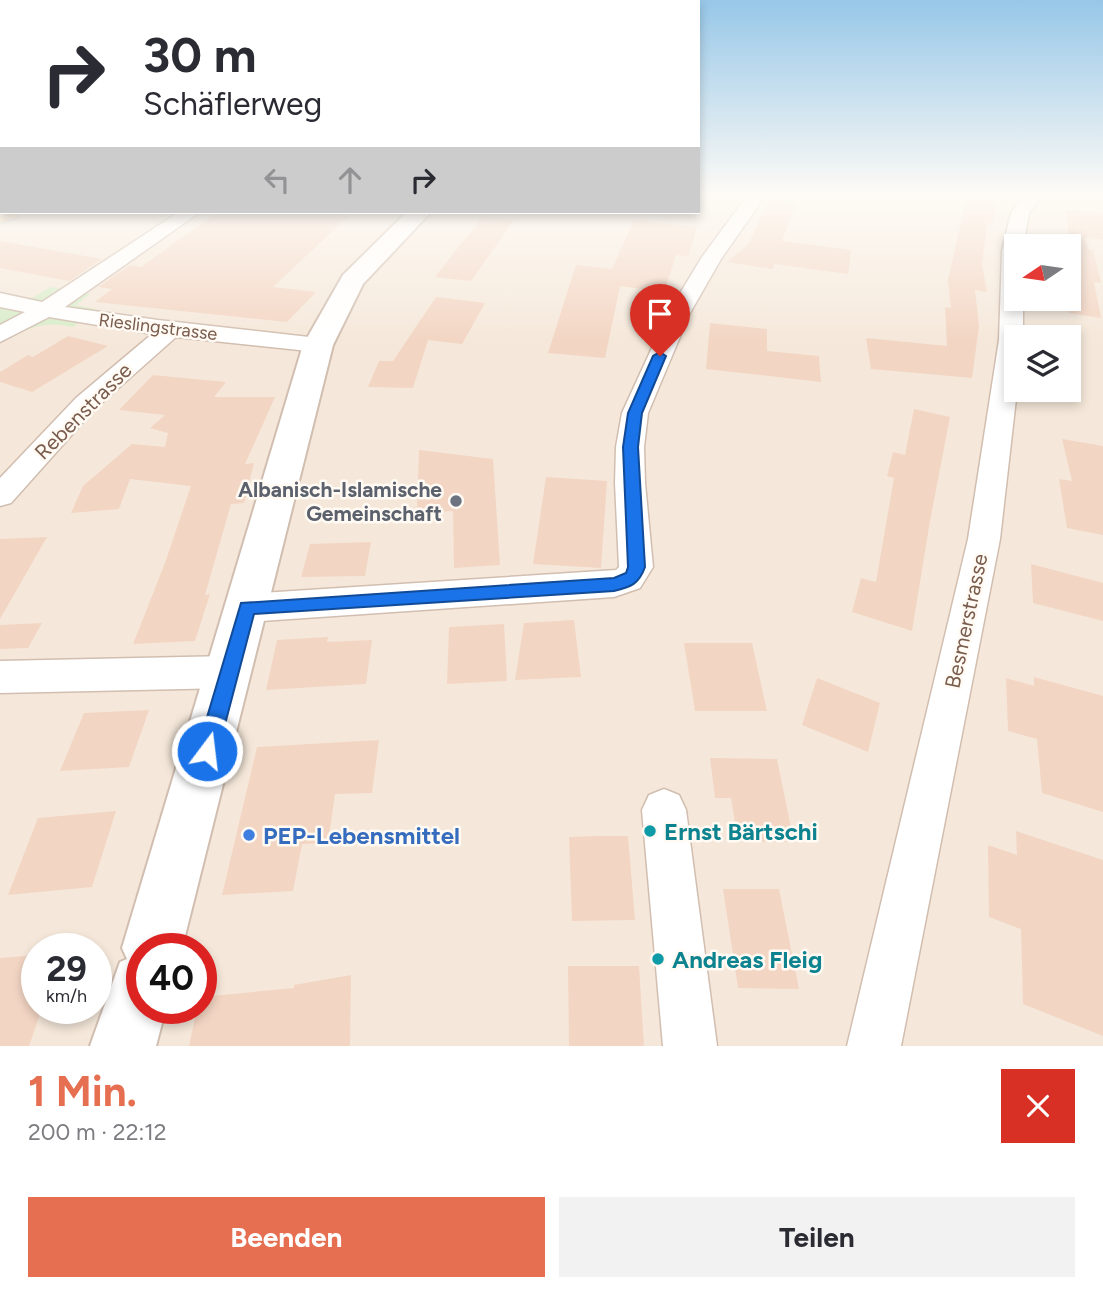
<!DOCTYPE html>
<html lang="de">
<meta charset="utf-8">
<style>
:root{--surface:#fff;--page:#f2f2f3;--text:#2b2b33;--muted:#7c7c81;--accent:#e76f51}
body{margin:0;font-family:Figtree,sans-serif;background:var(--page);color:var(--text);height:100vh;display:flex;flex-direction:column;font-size:26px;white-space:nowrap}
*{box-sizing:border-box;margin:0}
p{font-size:23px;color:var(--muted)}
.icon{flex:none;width:38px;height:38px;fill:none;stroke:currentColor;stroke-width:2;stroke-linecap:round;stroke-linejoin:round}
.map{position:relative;height:1046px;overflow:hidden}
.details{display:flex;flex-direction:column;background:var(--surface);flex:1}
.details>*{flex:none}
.hud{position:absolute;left:0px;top:0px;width:700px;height:214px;box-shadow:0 4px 10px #0003;background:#fff;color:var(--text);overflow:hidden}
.needle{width:46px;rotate:257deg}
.tools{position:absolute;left:1004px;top:234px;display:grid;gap:14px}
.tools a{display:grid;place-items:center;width:77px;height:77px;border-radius:0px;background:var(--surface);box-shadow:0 4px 10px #0003;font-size:35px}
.speed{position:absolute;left:21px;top:933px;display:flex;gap:14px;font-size:35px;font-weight:700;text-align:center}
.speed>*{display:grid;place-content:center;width:91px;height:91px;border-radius:50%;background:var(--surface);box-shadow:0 4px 10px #0003;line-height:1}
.speed small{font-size:18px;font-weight:400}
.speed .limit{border:10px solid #d22;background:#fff;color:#111}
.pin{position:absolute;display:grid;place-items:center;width:60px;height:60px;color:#fff;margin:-72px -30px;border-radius:50% 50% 50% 0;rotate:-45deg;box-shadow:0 0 7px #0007}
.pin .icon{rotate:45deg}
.me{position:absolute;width:77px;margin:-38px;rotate:15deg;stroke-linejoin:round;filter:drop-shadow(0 0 5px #0008)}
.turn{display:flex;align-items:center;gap:24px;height:147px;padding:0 28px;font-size:32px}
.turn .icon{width:91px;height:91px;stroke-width:2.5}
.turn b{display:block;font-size:49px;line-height:60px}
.lanes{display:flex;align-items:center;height:66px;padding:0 28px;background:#0003;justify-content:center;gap:35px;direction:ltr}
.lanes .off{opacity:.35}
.round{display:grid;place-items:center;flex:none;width:74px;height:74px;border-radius:0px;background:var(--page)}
.overview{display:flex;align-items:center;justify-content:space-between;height:119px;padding:0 28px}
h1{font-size:42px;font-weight:700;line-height:52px;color:var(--accent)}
.primary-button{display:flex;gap:14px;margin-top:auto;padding:14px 28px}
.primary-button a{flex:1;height:80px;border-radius:0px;background:var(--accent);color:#fff;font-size:28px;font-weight:700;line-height:80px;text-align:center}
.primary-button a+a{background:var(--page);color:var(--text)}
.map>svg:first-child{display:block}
.residential{fill:#f5e8da;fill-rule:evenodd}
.green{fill:#d8ecc9}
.building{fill:#f3d5c3}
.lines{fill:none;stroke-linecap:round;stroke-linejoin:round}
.minor-casing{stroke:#d1beb0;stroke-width:3}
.tertiary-casing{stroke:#d1beb0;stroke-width:4}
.primary-casing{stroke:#dad1cd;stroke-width:4}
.minor{fill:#fff;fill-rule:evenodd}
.tertiary{fill:#fff;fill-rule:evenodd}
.primary{fill:#fbd9a5;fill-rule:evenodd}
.route{fill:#1a73e8;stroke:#114b97;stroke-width:2}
.worship-dot{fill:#6b7280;stroke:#fffaf3;stroke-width:2.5}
.culture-dot{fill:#0f9aa8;stroke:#fffaf3;stroke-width:2.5}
.shop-dot{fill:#3f7fe0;stroke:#fffaf3;stroke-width:2.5}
.labels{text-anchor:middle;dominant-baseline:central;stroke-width:5;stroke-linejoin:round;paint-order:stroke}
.far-street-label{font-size:18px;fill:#7a5c4d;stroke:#fffaf3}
.street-label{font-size:21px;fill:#7a5c4d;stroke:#fffaf3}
.worship-label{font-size:21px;font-weight:bold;fill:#5b616d;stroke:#fffaf3;text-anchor:end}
.near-culture-label{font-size:24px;font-weight:bold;fill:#0d838f;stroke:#fffaf3;text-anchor:start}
.near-shop-label{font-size:24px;font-weight:bold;fill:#366cbe;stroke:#fffaf3;text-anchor:start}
</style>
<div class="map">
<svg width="1103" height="1046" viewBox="0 0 1103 1046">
<rect width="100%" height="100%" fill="#fdf6ec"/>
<path class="residential" d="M 698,196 L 1103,196 L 1103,1046 L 0,1046 L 0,218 L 14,212 L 698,212 ZM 1017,247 L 1069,247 L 1069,299 L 1017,299 ZM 1017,338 L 1069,338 L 1069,390 L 1017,390 ZM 37,948 L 96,948 L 96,1008 L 37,1008 ZM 142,948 L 201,948 L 201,1008 L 142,1008 Z"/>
<path class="green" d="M 50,287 L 90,294 L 76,305 L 100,310 L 72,327 C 43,320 26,329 0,343 L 0,293 L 31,299 Z"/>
<g class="building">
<polygon points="967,196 998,196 992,223 987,222 982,265 987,292 975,290 979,326 972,378 871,369 866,338 947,346 945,307 951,308 948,280"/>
<polygon points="769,199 796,203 782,241 851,250 848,274 774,264 773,269 727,262 748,245"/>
<polygon points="1065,209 1103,214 1103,240 1085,237 1088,249 1093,250 1101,283 1094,282 1101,318 1069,313 1069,233"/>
<polygon points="218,212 353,212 273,287 316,292 287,322 95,302 112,289 98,287 130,265 141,267"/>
<polygon points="483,216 514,220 471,281 435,277"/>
<polygon points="634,220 697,227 688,256 676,255 664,292 620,286 605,358 548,353 576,265 612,269"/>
<polygon points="0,241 102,259 69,281 0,268"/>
<polygon points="436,297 485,303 462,344 428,340 413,388 368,387 379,361 393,361"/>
<polygon points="710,323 767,329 767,351 819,356 821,382 706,369"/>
<polygon points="68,336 108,346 32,392 0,382 0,372 28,355 33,357"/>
<polygon points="153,375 226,382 214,397 275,397 245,464 254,463 244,503 231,504 205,595 210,594 195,641 133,644 165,563 191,486 130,479 119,509 71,513 83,486 132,444 165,447 168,433 150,428 165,415 119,410"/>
<polygon points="914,409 950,417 930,521 912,631 852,612 861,578 876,582 894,478 887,476 893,452 905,455"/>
<polygon points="1062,439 1103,446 1103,535 1067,528 1059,479 1072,481"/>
<polygon points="419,450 493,459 500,565 454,568 453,511 417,513"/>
<polygon points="546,477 607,481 601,568 533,564"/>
<polygon points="47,537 0,619 0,539"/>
<polygon points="371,542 365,576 301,577 310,544"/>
<polygon points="1031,564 1103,583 1103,621 1033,603"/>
<polygon points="574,620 581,677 515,680 524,623"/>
<polygon points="42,623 28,648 0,649 0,625"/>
<polygon points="504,624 507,681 447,684 449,627"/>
<polygon points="328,637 327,642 372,640 366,684 266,690 277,640"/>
<polygon points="684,643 752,643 767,711 695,711"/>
<polygon points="1034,677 1103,696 1103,812 1042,793 1037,739 1008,731 1006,678 1034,686"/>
<polygon points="817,678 880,703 868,752 802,725"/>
<polygon points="149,710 129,767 60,771 84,713"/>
<polygon points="379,740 372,793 335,794 328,843 302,844 293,891 222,895 257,747"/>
<polygon points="710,758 777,759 794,842 738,841 731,798 715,798"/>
<polygon points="116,811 92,887 8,895 38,818"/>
<polygon points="1016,831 1103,860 1103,1036 1023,1004 1021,929 989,917 988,845 1017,855"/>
<polygon points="600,836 628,836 635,920 572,921 569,837"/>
<polygon points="723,889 779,889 799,989 738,988"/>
<polygon points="37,955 37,1008 42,1008 29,1046 0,1046 0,958"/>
<polygon points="568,966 639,966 644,1046 569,1046"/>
<polygon points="351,975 350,1046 189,1046 197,1008 201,1008 201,997 294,988 294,985"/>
</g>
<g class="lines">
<g class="minor-casing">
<g id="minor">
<polygon points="747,196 765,196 721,259 690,313 648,413 644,447 645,483 653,567 640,588 614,597 247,622 235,618 229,608 235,598 247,594 616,570 619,567 615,483 616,447 622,413 668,313 702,257"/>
<polygon points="1024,196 1042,196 1029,213 1023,247 1017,247 1017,299 1023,299 1023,338 1017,338 1017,390 1000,539 901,1046 847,1046 968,539 999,340 1002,251 1011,213"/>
<polygon points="179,212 200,212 65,307 158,320 318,338 327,340 330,345 327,350 318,352 176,337 94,410 11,503 0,506 0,478 76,398 152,334 49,317 0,342 0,325 25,312 0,307 0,293 42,302"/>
<polygon points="229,656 242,661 248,672 242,683 229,688 0,693 0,661"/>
<polygon points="664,789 679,795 686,810 717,1046 663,1046 642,810 649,795"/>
</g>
</g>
<g class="tertiary-casing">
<polygon id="tertiary" points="407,212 431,212 363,284 333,345 182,948 142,948 142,1008 166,1008 156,1046 90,1046 120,962 127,959 122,948 303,345 343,275"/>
</g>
<g class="primary-casing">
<polygon id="primary" points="1,207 2,212 20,212 17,217 0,223"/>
</g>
<use href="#minor" class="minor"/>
<use href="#tertiary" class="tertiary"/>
<use href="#primary" class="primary"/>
</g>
<linearGradient id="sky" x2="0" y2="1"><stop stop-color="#97c7e8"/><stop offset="0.57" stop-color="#fefbf6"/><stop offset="1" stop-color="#fefbf6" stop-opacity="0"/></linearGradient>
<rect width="1103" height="342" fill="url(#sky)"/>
<path class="route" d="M 660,352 L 666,356 L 642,413 L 638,447 L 645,567 C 639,584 631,587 614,591 L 254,614 L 218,751 L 215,757 L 207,760 L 200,757 L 197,751 L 241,603 L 614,578 L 626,573 L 628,567 L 623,447 L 628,413 L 653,356 Z"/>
<circle class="worship-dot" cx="456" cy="501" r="7"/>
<g class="culture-dot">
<circle cx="650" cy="831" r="7"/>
<circle cx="658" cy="959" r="7"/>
</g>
<circle class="shop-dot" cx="249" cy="835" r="7"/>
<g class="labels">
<g class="far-street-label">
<text transform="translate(158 327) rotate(7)">Rieslingstrasse</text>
</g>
<g class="street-label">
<text transform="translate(83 411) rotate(-45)">Rebenstrasse</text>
<text transform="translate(966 621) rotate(-78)">Besmerstrasse</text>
</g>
<g class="worship-label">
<text x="442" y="489">Albanisch-Islamische<tspan x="442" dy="24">Gemeinschaft</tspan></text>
</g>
<g class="near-culture-label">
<text x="664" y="831">Ernst Bärtschi</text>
<text x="672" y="959">Andreas Fleig</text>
</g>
<g class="near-shop-label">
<text x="263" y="835">PEP-Lebensmittel</text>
</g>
</g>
</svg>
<div class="tools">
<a><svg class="needle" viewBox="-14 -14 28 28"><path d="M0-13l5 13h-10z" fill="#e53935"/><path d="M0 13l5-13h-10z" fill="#7c7c81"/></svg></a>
<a><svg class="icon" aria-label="layers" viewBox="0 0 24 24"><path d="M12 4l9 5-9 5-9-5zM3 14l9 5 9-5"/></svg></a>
</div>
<div class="speed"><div>29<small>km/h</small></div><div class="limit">40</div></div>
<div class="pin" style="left:660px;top:356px;background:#d93025"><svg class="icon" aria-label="arrive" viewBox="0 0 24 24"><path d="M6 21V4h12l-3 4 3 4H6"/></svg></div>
<svg class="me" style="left:207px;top:751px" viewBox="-20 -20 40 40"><circle r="17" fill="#1a73e8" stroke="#fff" stroke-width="3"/><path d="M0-11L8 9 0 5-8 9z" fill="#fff"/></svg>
<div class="hud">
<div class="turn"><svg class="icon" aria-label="right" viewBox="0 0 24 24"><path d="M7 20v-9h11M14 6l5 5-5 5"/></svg><div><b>30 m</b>Schäflerweg</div></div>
<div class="lanes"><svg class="icon off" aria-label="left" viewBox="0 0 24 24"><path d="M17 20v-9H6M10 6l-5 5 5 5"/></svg><svg class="icon off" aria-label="ahead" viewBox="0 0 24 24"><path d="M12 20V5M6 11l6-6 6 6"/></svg><svg class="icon" aria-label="right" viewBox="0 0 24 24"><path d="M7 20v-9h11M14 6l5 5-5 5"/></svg></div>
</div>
</div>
<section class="details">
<div class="overview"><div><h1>1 Min.</h1><p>200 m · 22:12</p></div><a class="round" style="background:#d93025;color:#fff"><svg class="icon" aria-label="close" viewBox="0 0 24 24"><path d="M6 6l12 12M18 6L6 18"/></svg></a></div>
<div class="primary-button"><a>Beenden</a><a>Teilen</a></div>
</section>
